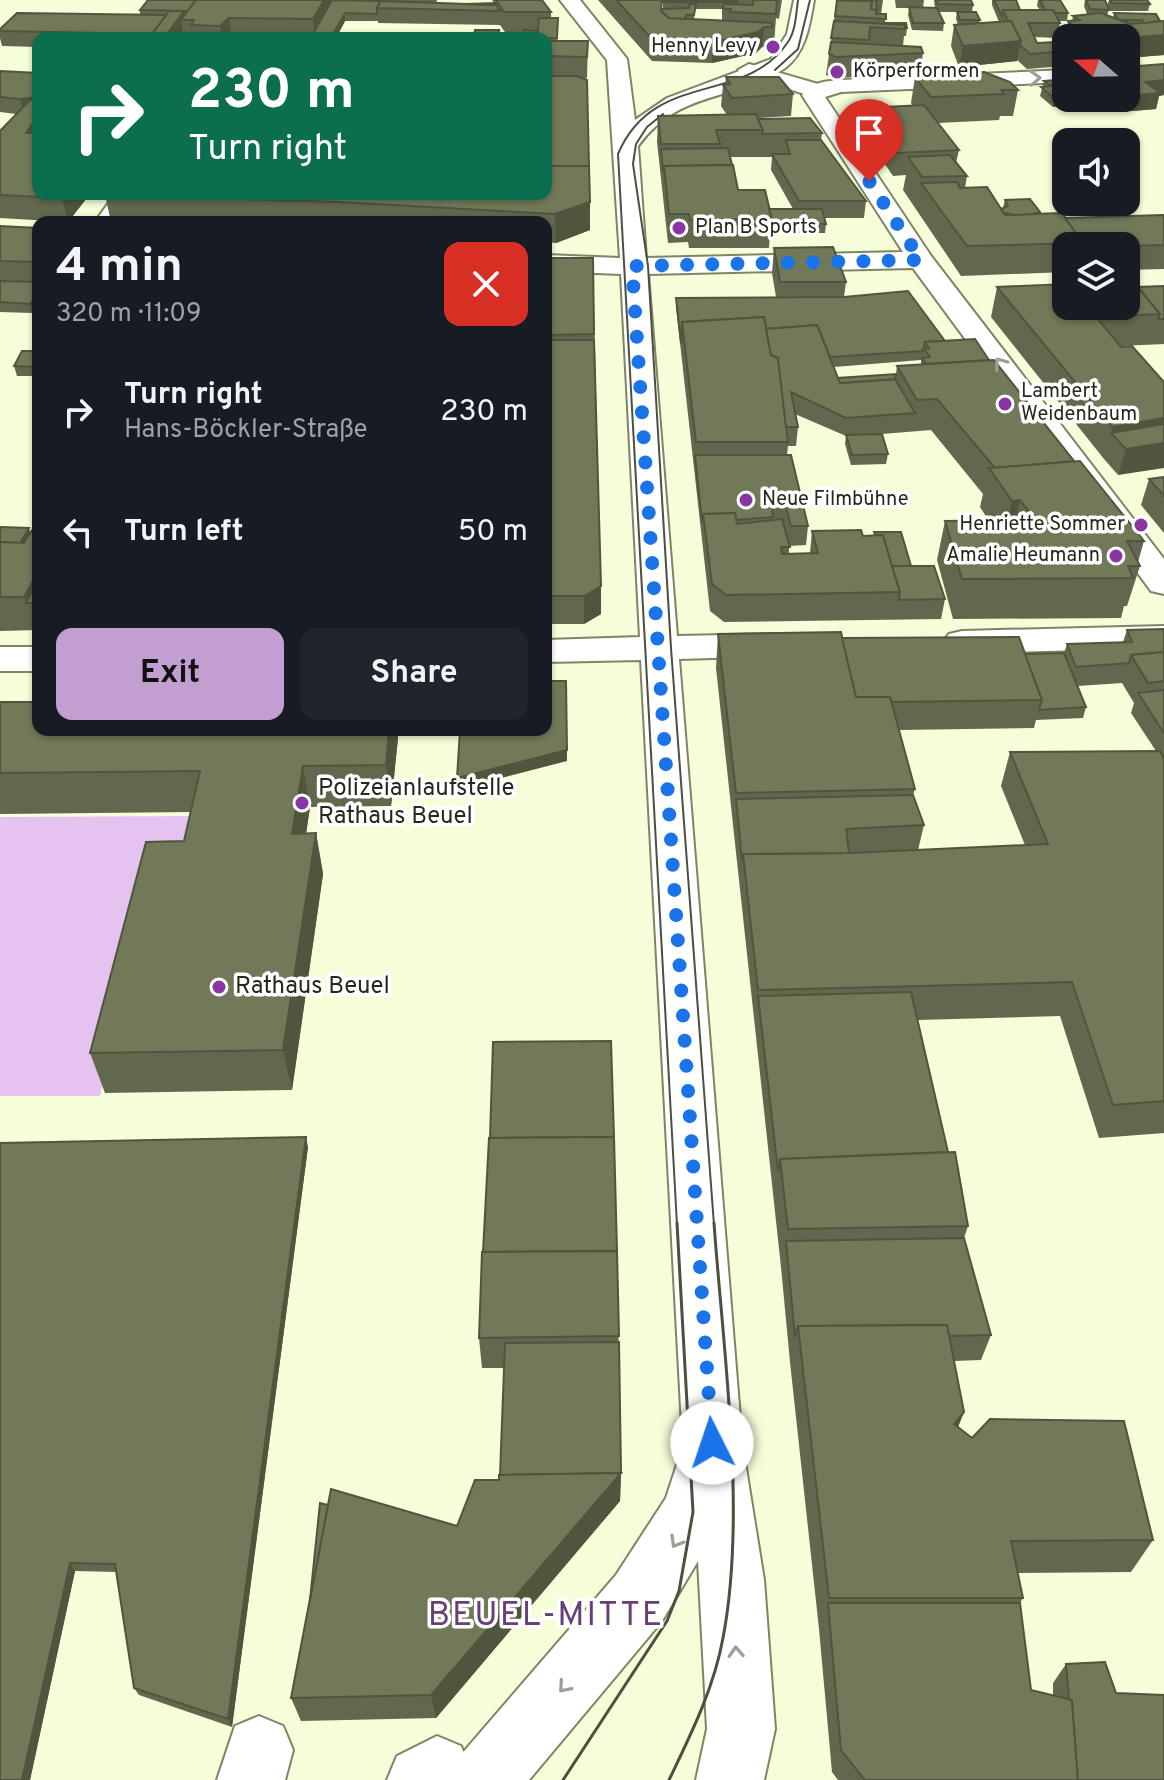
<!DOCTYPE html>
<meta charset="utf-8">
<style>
:root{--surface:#171b24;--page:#20242c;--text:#f1f3f6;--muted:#9ea1a6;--accent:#c29ed1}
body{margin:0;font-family:Overpass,sans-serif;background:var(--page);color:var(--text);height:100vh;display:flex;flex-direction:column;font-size:30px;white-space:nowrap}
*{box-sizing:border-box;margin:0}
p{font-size:26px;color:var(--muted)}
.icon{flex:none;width:44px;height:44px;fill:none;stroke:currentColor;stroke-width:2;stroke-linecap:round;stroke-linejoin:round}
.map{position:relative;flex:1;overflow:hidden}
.panel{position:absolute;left:32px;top:216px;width:520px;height:520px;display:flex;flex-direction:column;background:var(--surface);border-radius:16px;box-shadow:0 2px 6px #0004}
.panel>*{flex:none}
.guide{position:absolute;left:32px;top:32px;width:520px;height:168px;border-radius:16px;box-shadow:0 2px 6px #0004;background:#0b6e4f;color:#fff;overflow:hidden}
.needle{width:52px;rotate:290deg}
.tools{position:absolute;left:1052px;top:24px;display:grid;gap:16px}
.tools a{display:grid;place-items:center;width:88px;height:88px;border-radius:16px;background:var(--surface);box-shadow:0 2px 6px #0004;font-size:40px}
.pin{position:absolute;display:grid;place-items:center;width:68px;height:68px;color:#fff;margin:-82px -34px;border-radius:50% 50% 50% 0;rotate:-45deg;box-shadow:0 0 8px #0007}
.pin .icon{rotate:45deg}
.me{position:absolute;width:88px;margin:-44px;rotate:356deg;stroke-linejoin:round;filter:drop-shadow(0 0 6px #0008)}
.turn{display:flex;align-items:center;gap:28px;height:168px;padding:0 24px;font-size:36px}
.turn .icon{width:104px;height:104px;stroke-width:2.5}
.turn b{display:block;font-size:56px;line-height:68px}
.round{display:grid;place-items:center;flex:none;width:84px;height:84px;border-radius:16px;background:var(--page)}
.overview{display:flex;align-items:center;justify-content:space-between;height:136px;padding:0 24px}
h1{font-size:48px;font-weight:700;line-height:60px}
.primary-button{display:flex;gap:16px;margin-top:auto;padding:16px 24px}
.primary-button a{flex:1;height:92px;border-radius:16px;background:var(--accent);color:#111;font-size:32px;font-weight:700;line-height:92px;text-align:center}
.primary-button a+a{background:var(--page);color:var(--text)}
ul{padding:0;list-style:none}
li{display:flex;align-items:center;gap:24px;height:120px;padding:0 24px}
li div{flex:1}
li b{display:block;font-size:30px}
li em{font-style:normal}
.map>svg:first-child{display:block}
.green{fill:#e5c3f1}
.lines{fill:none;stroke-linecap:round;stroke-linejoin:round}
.service-casing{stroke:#7e8564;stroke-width:4}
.pedestrian-casing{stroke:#7e8564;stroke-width:4}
.minor-casing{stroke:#7e8564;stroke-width:4}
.service{fill:#fff;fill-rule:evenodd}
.pedestrian{fill:#fff;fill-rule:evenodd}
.minor{fill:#fff;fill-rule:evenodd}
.tram-far1{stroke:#4d503f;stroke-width:2}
.tram{stroke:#4d503f;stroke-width:3}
.wall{fill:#62684d;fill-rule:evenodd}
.shaded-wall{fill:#50553e}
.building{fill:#727959;stroke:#50553e;stroke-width:2}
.oneway{stroke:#9d9e98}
.route{stroke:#1a73e8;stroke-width:14;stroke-dasharray:0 25.2}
.poi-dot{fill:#8935a4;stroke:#fff;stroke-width:3}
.labels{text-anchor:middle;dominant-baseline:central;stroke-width:7;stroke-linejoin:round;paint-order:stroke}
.far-poi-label{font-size:20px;fill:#26281b;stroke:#fff;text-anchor:start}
.poi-label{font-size:24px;fill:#26281b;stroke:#fff;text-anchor:start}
.near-quarter-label{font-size:34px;letter-spacing:2px;fill:#683f76;stroke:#fff}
</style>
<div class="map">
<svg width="1164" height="1780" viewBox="0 0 1164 1780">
<rect width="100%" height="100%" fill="#f5fdd9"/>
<polygon class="green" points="203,816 188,880 153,881 100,1096 0,1096 0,817"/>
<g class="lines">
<g class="service-casing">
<polygon id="service" points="115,194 133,194 113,222 95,222"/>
</g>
<g class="pedestrian-casing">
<g id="pedestrian">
<polygon points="749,64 825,86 828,91 817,98 742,74 738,70"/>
<polygon points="259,1716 283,1726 293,1750 285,1780 217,1780 235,1726"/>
<polygon points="437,1736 461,1746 471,1770 467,1780 387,1780 397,1756"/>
</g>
</g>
<g class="minor-casing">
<g id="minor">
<path d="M 560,0 L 580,0 L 627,59 L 635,120 L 667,98 L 771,59 L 787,34 L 794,0 L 814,0 C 810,23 806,53 785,68 C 735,102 681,88 638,146 L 646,258 L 903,252 L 802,95 C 812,82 826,81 841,80 L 1066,70 L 1066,82 L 841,92 L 825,97 L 931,256 L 1164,559 L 1164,594 L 1151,591 L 913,268 L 648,274 L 677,636 L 778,634 L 791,637 L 797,645 L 791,653 L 778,656 L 679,659 L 742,1443 L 764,1580 L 775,1729 L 764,1780 L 696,1780 L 707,1729 L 698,1561 L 662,1621 L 529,1780 L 450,1780 L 460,1756 L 616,1575 L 666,1498 L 683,1446 L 641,660 L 546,662 L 546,640 L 640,637 L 621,274 L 546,271 L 546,255 L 620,258 L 607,60 Z"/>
<polygon points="1164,626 1164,648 962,653 949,650 943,642 949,634 962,631"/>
<rect x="0" y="647" width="38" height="24"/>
</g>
</g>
<use href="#service" class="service"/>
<use href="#pedestrian" class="pedestrian"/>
<use href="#minor" class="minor"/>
<g class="tram-far1">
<polyline points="775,70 798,49 810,0"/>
<polyline points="663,114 647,127 636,144 633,164 648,266 671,648 714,1225"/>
<path d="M 677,1225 L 618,154 C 654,69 745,106 788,42 C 796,30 796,14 798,0"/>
</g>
<g class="tram">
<polyline points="563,1780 667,1621 679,1591 693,1512 677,1223"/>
<path d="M 669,1780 C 691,1734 714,1688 723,1638 C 747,1512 723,1351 714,1223"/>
</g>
</g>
<g class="wall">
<polygon points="148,0 437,0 436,3 464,4 494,3 492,0 542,0 551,12 551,18 558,41 588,41 587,78 581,78 590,230 556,243 546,242 546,222 111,222 105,195 546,194 546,38 524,32 505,32 500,25 378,23 378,21 345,21 336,38 38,38 38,47 2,46 0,38 0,29 140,15 140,10"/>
<path d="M 598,0 L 662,0 L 662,11 L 663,9 L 663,0 L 782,0 L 779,19 L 776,18 L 774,44 L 771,44 L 771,48 L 762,47 L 756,53 L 712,63 L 652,61 ZM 695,9 L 722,9 L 722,21 L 694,20 Z"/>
<polygon points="837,0 883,0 881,14 886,14 885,23 907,28 906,36 904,36 903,46 923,53 920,74 834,78 826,75"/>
<polygon points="895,0 924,0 923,8 935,8 934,0 971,0 973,5 972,12 980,20 979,23 999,22 992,5 992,0 1016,0 1020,10 1040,10 1037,6 1038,0 1060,0 1068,13 1067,21 1059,21 1060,23 1057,38 1034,37 1037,43 1066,50 1064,66 1027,69 1017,60 1017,61 959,67 951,46 954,25 958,25 956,19 957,12 939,12 944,23 943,31 912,30 908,15 909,8 896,8"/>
<polygon points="1085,0 1105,0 1109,10 1107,15 1113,18 1114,13 1160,21 1164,21 1164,20 1164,55 1126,58 1126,38 1066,38 1066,44 1064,41 1068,21 1072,21 1073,16 1087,14 1084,6"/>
<polygon points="1109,0 1147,0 1150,4 1148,11 1110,11 1107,6"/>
<polygon points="1164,64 1164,95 1159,96 1156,109 1120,112 1103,98 1126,98"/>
<polygon points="0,71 38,73 38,194 90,194 68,222 0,218 0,131 16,114 0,112"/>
<path d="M 726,77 L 793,94 L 791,116 L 758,118 L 822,133 L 821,140 L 866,201 L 864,218 L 824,218 L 826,224 L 825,233 L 770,233 L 769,248 L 689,248 L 688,242 L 668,243 L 657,142 L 658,116 L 727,115 L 721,106 L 723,85 L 725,85 ZM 730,157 L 772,157 L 771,170 L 793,209 L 769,209 L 738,190 Z"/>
<polygon points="915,77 1018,90 1013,116 1000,116 999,120 938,123 959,150 956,163 967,176 965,188 1001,209 1003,208 1005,200 1039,214 1065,218 1164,215 1164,269 1126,270 1126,246 1066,246 1066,272 961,276 903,190 906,175 893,176 862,130 865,108 913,106 911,103"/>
<polygon points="1044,81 1066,98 1085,98 1084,101 1053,107 1040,96"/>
<polygon points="0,226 38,228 38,305 32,313 0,312"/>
<path d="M 774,248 L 846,282 L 844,297 L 989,360 L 1074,461 L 1144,541 L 1138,562 L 1140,566 L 1127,606 L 1124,606 L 1121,618 L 953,619 L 937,560 L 945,521 L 989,521 L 980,507 L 983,494 L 931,430 L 882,434 L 888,454 L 886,464 L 851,465 L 845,444 L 846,436 L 795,414 L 798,427 L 796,446 L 788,446 L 787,455 L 808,526 L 806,545 L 789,546 L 789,554 L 810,553 L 812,531 L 863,536 L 874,535 L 874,532 L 945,599 L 941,619 L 724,622 L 710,611 L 676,307 L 676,298 L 776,297 L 772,273 ZM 921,360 L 921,365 L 897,366 L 896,374 L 838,378 L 834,367 Z"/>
<polygon points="546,258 593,258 601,614 584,624 546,624"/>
<polygon points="1164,286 1164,344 1120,346 1164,382 1118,475 1104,459 991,317 997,287"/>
<polygon points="38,351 38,376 17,376 14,366"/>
<polygon points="1164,477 1164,533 1141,505 1149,479"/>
<polygon points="0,527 30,533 38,527 38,630 0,631"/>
<path d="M 1164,629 L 1164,1133 L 1099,1138 L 1060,1016 L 918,1020 L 948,1152 L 968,1226 L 964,1238 L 991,1335 L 981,1360 L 954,1361 L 964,1412 L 958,1427 L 972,1438 L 1153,1540 L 1131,1572 L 1018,1573 L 1023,1598 L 1020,1603 L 1031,1690 L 1053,1696 L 1053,1683 L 1066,1664 L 1116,1693 L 1164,1780 L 838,1780 L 832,1772 L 819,1629 L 790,1362 L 781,1267 L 716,668 L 718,634 L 842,638 L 1025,654 L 1064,653 L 1067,644 L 1123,642 L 1127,630 ZM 1122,683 L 1134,703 L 1131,713 L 1156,751 L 1010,752 L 1001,786 L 1025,845 L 918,850 L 924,825 L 913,795 L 915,789 L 899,730 L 1034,728 L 1036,720 L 1083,718 L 1086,707 L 1078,686 Z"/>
<polygon points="0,702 38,730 397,730 398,738 391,806 310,807 306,833 316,833 323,874 292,1090 105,1093 90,1053 184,841 191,812 0,814"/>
<polygon points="0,1143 308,1147 232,1727 139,1695 134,1688 116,1572 75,1571 30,1780"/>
<polygon points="617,1251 621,1473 620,1501 436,1718 301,1721 291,1698 328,1505 457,1526 499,1480 500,1475 504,1368 482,1368 479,1338"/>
</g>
<g class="shaded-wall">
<polygon points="324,0 332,0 315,38 313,19"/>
<polygon points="184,11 186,20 181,20 184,38 162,38"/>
<polygon points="345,13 345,21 336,38 331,38"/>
<polygon points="229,18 232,38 222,38 220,26"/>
<polygon points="764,27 762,47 756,53 712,63 713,42"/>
<polygon points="1164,33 1164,55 1126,58 1126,38"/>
<polygon points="1021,41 1017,61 959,67 963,46"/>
<polygon points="1164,80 1164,95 1159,96 1156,109 1120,112 1123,98 1126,98 1126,96 1145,82"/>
<polygon points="38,97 38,111 24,114 20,99"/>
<polygon points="1066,97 1066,98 1085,98 1084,101 1053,107 1055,99"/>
<polygon points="38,116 38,146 26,133"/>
<polygon points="66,194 90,194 68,222 62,198"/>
<polygon points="590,202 590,230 556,243 555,214"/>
<polygon points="38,292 38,305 32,313 30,304"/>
<polygon points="1164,418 1164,468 1118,475 1126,449 1111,433 1112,427"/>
<polygon points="1020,500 1011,539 1003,540 1012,501"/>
<polygon points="29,528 32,539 6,564"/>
<polygon points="38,571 38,603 26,603 24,597"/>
<polygon points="601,586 601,614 584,624 584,596"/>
<polygon points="389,730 397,730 398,738 391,806 386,765"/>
<polygon points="567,750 567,761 458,789 457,778"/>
<polygon points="303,766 310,807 300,875 292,834"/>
<polygon points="316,833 323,874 292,1090 283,1050"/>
<polygon points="306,1137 308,1147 232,1727 228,1719"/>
<polygon points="964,1412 950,1446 954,1424"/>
<polygon points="621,1473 620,1501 436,1718 431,1695"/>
<polygon points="70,1563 75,1571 30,1780 22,1780"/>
</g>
<g class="building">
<polygon points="148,0 196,0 188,11 140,10"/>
<polygon points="196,0 324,0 313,19 229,18 220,26 191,25 194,20 181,20"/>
<polygon points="332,0 380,1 377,8 377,14 345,13 331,38 325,38 325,34 313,34"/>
<polygon points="496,0 542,0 551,12 504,12"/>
<polygon points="616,0 662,0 661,11 669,18 772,23 772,27 764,27 758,32 713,42 653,40"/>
<rect x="663" y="0" width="74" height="2"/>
<polygon points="753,0 777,0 776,14 730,12 731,9 722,8 724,4 753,5"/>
<polygon points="837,0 872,1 871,9 876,9 876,14 886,14 886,19 835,16"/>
<polygon points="837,0 876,0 877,10 871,9 872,1"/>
<polygon points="936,0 971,0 973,5 938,4"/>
<polygon points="994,0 1016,0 1020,10 1003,10 1002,16"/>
<polygon points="1040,0 1060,0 1068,13 1055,13 1053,10 1045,10"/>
<polygon points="1086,0 1105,0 1109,10 1090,9"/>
<polygon points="1110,0 1147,0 1150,4 1112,3"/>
<polygon points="381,1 496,5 500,11 377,8"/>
<polygon points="496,3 496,5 464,4 465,4"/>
<polygon points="690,4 696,4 694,15 686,15 685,19 669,18 662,12 662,9 689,8"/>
<polygon points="909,7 937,8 944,23 913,23"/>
<polygon points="1003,10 1053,10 1060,23 1028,23 1037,43 1056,42 1066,50 1066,51 1030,54 1020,45 1021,41 1011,21 1008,21"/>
<polygon points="169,11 184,11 164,38 121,38 123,36 150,37"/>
<polygon points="957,12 976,12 980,20 960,20"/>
<polygon points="17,13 166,15 152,34 0,31 0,29"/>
<polygon points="1101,13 1130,24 1164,21 1164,35 1126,38 1083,38 1068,21 1080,20 1073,16"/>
<polygon points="1114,13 1156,14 1160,21 1144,23 1142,20 1120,20 1118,19"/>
<polygon points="539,18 558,18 557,38 546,38 546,39 546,38 537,38"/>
<polygon points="834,21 905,25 905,29 870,27 869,40 831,38"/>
<polygon points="1011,21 1021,41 963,46 954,25"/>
<polygon points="885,23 906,23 907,28 905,28 905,25"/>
<polygon points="475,30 499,30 498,38 474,38"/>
<polygon points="524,30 538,31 537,38 523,38"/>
<polygon points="218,34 325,34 323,38 215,38"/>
<polygon points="171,35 204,36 203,38 169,38"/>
<polygon points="360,36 411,36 411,38 359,38"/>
<polygon points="546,41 588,41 587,57 546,56"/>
<polygon points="831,42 921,47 923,53 836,57 829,54"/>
<polygon points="1164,64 1164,80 1145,82 1160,93 1126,96 1126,67"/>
<polygon points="0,71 38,73 38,97 20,99 0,97"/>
<polygon points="984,72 1010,82 1018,90 1001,90 1004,94 931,97 915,77"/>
<polygon points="546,76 577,76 587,80 589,166 546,166"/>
<polygon points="726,77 779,77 793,94 732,98 723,85 730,84"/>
<polygon points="1066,79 1066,97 1055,99 1041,87 1052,86 1044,81"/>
<polygon points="30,100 38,100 38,116 26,133 38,133 38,194 66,194 62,198 0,195 0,131"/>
<polygon points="924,105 959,150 896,153 865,108"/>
<polygon points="756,114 763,130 716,130 720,144 661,144 658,116"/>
<polygon points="810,118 822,133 762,134 763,130 758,119"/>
<polygon points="786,140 821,140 866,201 799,201 772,154 790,154"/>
<polygon points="728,148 732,165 664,166 663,171 661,149"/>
<polygon points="950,155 967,176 922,177 908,157"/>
<polygon points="733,165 738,190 765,190 772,219 690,220 689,214 669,214 664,166"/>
<polygon points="546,166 589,166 590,202 555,214 339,202 105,195 106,194 546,194"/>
<polygon points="957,182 960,188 987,187 1005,215 1062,213 1083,243 967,246 921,183"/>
<polygon points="1030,199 1040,212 1032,214 1015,215 1004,213 1001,209 1008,206 1005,200"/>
<polygon points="769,209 822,209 826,224 771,224 772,219"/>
<polygon points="1164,215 1164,245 1126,246 1082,246 1083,243 1065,218"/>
<polygon points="0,226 38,228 38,262 0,261"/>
<polygon points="833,247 846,282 780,282 774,248"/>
<polygon points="546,258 593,258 594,334 546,335"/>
<polygon points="0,281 38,282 38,292 30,304 0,302"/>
<polygon points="1126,282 1134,282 1160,314 1096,317 1121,347 1132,346 1164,382 1164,418 1112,427 997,287 1066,284 1066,306 1126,306"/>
<polygon points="1164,286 1164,319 1158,319 1160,314 1138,287"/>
<polygon points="908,291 945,341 925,342 923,351 830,357 817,325 766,329 764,317 682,322 681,343 676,298 844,297"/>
<polygon points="764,317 771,355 778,358 788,442 696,442 682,322"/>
<polygon points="817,325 840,383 895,379 915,413 846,418 791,392 798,427 786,427 778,358 771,355 766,329"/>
<polygon points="975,339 989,360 926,364 922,358 930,357 924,349 929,348 925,342"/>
<polygon points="546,340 594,340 601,586 584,596 546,596"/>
<polygon points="22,351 38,351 38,367 14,366"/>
<polygon points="994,360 1074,461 995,468 937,399 917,400 897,366"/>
<polygon points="896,374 895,379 840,383 838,378"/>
<polygon points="1164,424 1164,443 1126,449 1111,433"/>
<polygon points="882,434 888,454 852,455 846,435"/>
<polygon points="695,455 791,455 808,526 791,526 786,507 772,507 773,517 736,520 735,513 703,514 702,522"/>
<polygon points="1080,461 1144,541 1127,541 1140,566 1128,566 1133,578 962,579 945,521 1028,520 1031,514 1020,500 1012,501 989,468"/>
<polygon points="1164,477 1164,496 1149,479"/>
<polygon points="735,513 737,524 782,519 790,547 781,547 782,554 818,553 812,531 861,530 863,536 883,535 900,592 726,595 712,584 703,514"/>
<polygon points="0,527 29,528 20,543 0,542"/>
<polygon points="34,527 38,527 38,571 24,597 0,597 0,542 24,543"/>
<polygon points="874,532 901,532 911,566 892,566 883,535 875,535"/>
<polygon points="892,566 934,566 945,599 899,600 900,592"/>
<polygon points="38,580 38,603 26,603"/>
<polygon points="1164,629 1164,652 1131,655 1129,663 1076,667 1067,644 1132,642 1127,630"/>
<polygon points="841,632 856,697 890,697 915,789 736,793 718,634"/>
<polygon points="1019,637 1042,700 892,702 890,697 856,697 842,638"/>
<polygon points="1164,652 1164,681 1148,683 1131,655"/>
<polygon points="1064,653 1086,707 1039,710 1042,700 1025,654"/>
<polygon points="546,681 566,681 567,750 457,778 460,730 546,730"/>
<polygon points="1164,690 1164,733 1138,693"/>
<polygon points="0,702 38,702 38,730 389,730 386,765 303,766 292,834 316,833 283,1050 90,1053 146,842 184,841 200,771 0,773"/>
<polygon points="1160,751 1164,759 1164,1101 1113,1105 1072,982 758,990 743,854 851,853 1048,844 1010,752"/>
<polygon points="913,795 924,825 846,829 849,853 743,854 742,860 736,799"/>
<polygon points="911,992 948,1152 780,1159 778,1171 758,996"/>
<polygon points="611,1041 614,1137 490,1138 493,1042"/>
<polygon points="306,1137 228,1719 134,1688 115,1564 70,1563 22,1780 0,1780 0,1143"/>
<polygon points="614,1137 617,1251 483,1252 489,1138"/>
<polygon points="955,1152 968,1226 788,1229 780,1159"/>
<polygon points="964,1238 991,1335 949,1336 947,1325 798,1326 795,1337 786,1241"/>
<polygon points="617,1251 619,1336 479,1338 482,1252"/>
<polygon points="947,1325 964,1412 954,1424 972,1438 990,1419 1124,1421 1153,1540 1011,1541 1023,1598 829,1598 798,1326"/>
<polygon points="619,1342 621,1473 500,1475 505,1343"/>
<polygon points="621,1473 431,1695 291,1698 331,1489 457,1526 475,1480 499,1480 499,1475"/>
<polygon points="320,1503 328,1505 310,1600"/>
<polygon points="828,1603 1020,1603 1031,1690 1072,1700 1078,1780 865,1780 841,1750"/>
<polygon points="1105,1662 1116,1693 1164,1695 1164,1780 1078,1780 1072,1700 1069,1699 1066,1664"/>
</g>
<defs><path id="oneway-chevron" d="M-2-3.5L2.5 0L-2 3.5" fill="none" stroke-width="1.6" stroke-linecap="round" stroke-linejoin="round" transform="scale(2)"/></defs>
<g class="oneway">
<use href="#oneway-chevron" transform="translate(1035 78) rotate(-2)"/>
<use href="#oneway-chevron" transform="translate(1000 363) rotate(-127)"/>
<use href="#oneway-chevron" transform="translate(676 1542) rotate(120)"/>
<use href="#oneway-chevron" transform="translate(736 1652) rotate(-93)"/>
<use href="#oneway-chevron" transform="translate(564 1687) rotate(131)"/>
</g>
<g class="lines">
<polyline class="route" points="712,1443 632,266 921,260 869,181"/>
</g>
<g class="poi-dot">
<circle cx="773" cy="47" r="8"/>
<circle cx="837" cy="72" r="8"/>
<circle cx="679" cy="228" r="8"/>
<circle cx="1005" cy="404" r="8"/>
<circle cx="746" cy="500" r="8"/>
<circle cx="1141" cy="525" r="8"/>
<circle cx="1116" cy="556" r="8"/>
<circle cx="302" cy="803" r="8"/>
<circle cx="219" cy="987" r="8"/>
</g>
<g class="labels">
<g class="far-poi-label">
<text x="757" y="47" text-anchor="end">Henny Levy</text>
<text x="853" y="72">Körperformen</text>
<text x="695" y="228">Plan B Sports</text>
<text x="1021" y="392">Lambert<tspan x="1021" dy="23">Weidenbaum</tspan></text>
<text x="762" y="500">Neue Filmbühne</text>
<text x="1125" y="525" text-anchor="end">Henriette Sommer</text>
<text x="1100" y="556" text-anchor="end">Amalie Heumann</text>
</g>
<g class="poi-label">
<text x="318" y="789">Polizeianlaufstelle<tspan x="318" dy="28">Rathaus Beuel</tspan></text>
<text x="235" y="987">Rathaus Beuel</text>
</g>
<g class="near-quarter-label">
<text x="546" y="1616">BEUEL-MITTE</text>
</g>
</g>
</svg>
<div class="tools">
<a><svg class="needle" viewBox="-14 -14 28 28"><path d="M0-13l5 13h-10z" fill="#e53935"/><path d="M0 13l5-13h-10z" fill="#9ea1a6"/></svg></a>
<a><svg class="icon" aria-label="sound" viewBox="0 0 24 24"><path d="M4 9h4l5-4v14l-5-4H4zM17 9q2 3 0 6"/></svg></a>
<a><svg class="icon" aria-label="layers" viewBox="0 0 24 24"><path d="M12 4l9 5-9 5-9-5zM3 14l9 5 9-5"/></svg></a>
</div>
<div class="pin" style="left:869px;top:181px;background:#d93025"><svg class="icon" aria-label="arrive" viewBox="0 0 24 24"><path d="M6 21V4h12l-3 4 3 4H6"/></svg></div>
<svg class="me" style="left:712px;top:1443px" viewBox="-20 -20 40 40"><circle r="19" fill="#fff"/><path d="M0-13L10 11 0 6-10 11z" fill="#1a73e8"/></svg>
<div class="guide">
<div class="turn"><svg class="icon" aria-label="right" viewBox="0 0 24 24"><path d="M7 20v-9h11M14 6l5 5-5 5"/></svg><div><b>230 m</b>Turn right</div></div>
</div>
<section class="panel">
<div class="overview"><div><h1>4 min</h1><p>320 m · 11:09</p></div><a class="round" style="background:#d93025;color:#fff"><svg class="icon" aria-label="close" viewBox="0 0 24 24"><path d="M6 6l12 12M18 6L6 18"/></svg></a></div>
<ul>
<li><svg class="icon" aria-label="right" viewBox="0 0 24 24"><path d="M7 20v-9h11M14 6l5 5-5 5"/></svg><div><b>Turn right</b><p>Hans-Böckler-Straße</p></div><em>230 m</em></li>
<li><svg class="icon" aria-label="left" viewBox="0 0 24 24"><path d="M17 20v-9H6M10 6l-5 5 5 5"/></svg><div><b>Turn left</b></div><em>50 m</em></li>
</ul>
<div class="primary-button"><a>Exit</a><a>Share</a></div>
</section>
</div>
